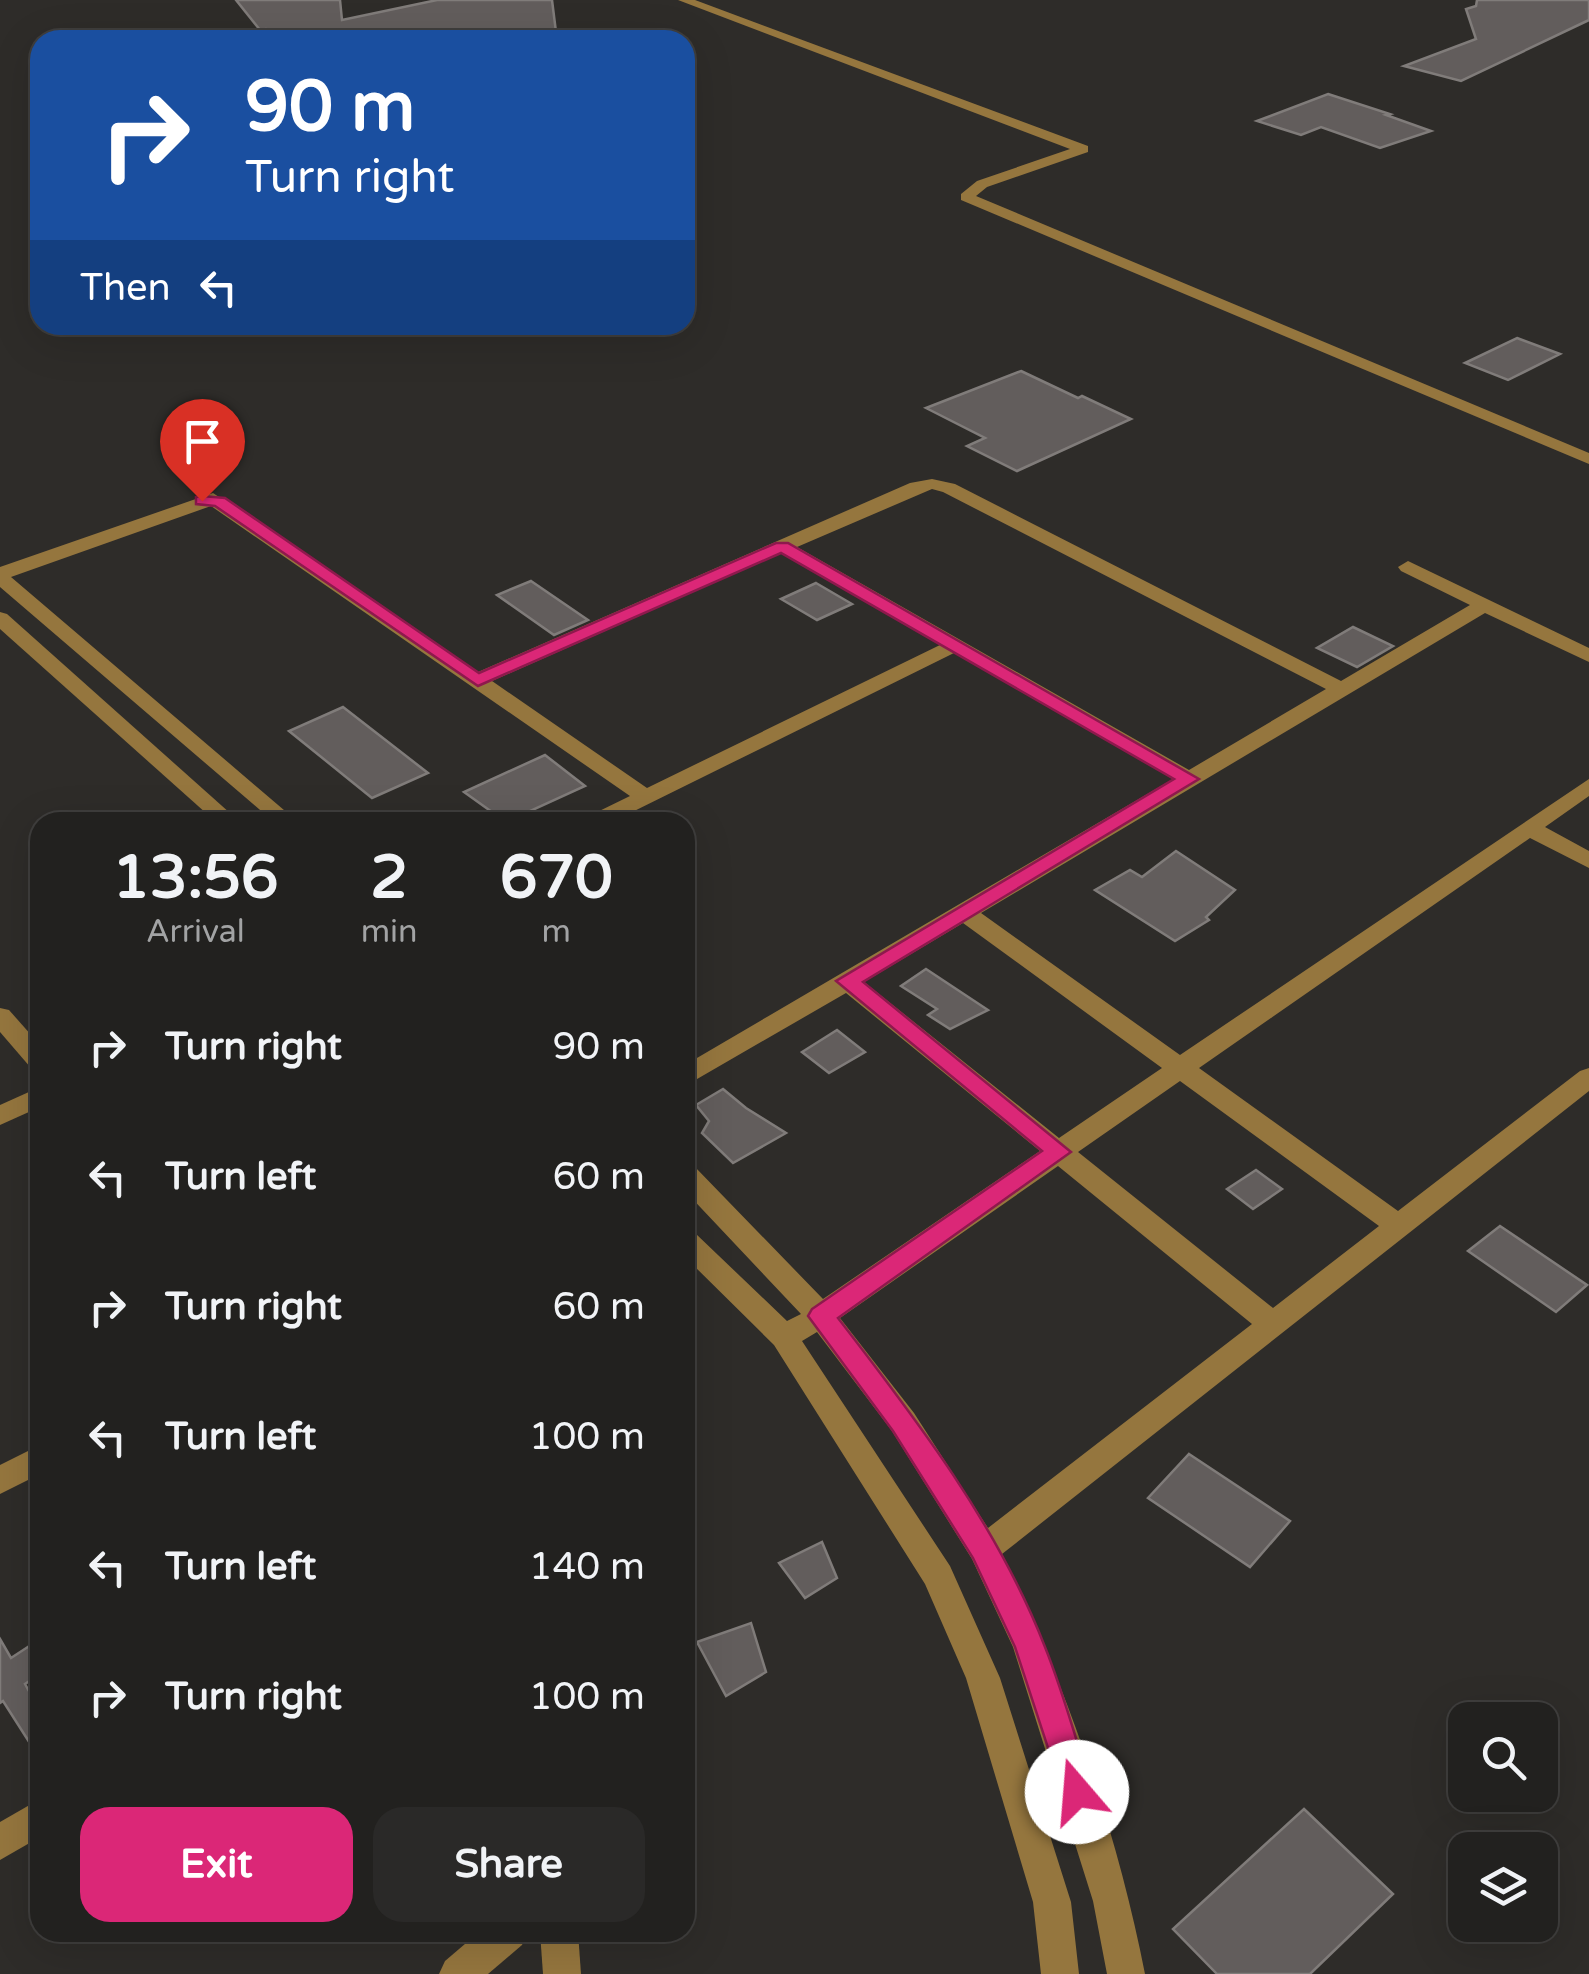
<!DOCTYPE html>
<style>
:root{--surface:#22211f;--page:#2a2928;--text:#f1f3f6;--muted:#a2a3a4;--line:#3f3e3d;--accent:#db2777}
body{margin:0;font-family:"Varela Round",sans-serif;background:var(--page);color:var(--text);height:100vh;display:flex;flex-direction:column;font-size:38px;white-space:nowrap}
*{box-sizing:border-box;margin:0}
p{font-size:32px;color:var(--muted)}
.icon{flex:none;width:55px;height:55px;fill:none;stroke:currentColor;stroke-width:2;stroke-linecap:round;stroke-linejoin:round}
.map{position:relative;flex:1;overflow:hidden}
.details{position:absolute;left:30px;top:812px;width:665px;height:1130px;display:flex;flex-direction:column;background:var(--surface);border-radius:30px;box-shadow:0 10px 40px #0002,0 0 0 2px var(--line)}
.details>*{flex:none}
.banner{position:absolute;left:30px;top:30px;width:665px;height:305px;border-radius:30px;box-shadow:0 10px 40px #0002,0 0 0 2px var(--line);background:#1a4fa0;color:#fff;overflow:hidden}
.fabs{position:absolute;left:1448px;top:1702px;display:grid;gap:20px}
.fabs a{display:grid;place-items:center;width:110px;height:110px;border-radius:20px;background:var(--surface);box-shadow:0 10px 40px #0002,0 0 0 2px var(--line);font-size:50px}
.pin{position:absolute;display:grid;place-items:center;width:85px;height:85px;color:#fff;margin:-102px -42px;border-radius:50% 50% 50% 0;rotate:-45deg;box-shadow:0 0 10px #0007}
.pin .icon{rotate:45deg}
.me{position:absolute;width:110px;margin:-55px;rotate:342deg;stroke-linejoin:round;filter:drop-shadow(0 0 8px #0008)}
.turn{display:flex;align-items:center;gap:35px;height:210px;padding:0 50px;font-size:45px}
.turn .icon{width:130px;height:130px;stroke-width:2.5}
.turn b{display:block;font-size:70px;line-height:85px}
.then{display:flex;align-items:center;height:95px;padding:0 50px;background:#0003;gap:20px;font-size:38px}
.eta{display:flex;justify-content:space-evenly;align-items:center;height:170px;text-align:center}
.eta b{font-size:60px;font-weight:800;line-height:70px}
.button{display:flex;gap:20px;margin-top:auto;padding:20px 50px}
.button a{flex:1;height:115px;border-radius:30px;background:var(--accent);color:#fff;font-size:40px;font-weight:800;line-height:115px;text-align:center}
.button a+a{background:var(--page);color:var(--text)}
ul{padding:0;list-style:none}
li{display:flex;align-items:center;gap:30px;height:130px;padding:0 50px}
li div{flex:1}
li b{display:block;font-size:38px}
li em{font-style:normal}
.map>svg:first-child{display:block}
.building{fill:#625d5c;stroke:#807c7a;stroke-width:2.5}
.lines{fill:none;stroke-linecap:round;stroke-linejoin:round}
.minor{fill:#95763e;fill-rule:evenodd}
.route{fill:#db2777;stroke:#8e194d;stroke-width:2.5}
</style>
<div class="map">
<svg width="1589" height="1974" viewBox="0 0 1589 1974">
<rect width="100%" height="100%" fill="#2e2c29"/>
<g class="building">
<polygon points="236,0 340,0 342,20 437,0 552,0 557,40 286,40 266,29 260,30"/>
<polygon points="1477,0 1589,0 1589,20 1461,81 1404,66 1476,39 1466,9 1476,6"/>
<polygon points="1328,94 1390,114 1386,115 1431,131 1380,148 1321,127 1301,135 1257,121"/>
<polygon points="1517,338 1560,354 1508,380 1465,363"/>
<polygon points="1021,371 1078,398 1082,396 1131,419 1017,471 967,446 985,438 926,408"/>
<polygon points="531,581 588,620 554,635 497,595"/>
<polygon points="816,583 852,604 817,620 781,599"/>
<polygon points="1353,627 1393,646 1357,667 1317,648"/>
<polygon points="343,707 428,773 372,798 289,731"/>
<polygon points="545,755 585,786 506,822 464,792"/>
<polygon points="1176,851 1235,890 1206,917 1209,920 1175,941 1095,890 1130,870 1142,877"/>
<polygon points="926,969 988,1010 950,1029 928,1015 937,1009 901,986"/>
<polygon points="837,1030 865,1052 829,1073 802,1052"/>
<polygon points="723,1089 746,1108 786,1133 733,1163 702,1133 709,1121 696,1105"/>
<polygon points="1256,1170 1282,1189 1253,1209 1227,1189"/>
<polygon points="1500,1226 1587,1285 1556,1312 1468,1251"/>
<polygon points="1189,1454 1290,1521 1250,1567 1148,1498"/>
<polygon points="822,1542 837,1578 805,1598 779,1563"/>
<polygon points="751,1623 766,1672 726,1696 697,1642"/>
<polygon points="0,1639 11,1658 40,1639 40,1674 25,1684 40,1711 40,1759 3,1701 0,1703"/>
<polygon points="1304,1809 1393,1894 1310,1974 1217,1974 1173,1929"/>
</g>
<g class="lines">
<g class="minor">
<polygon points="678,0 695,0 1088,146 1088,152 987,187 976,196 1589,453 1589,464 961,200 961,194 977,181 1070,149"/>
<path d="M 932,479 L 955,484 L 1341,681 L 1470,605 L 1401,571 L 1398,567 L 1408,561 L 1589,648 L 1589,662 L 1485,613 L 981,913 L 1180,1055 L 1589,779 L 1589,796 L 1545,827 L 1589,851 L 1589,868 L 1530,838 L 1199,1068 L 1398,1211 L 1580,1071 L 1589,1068 L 1589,1091 L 1002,1554 C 1066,1686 1117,1830 1145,1974 L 1107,1974 L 1093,1901 L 1013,1647 L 972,1559 L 892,1431 L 817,1332 L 802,1341 L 950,1566 L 1000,1678 L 1071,1902 L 1079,1974 L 1041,1974 L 1033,1902 L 966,1678 L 925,1584 L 774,1345 L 685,1257 L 685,1229 L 695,1233 L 787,1321 L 801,1314 L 685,1191 L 685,1164 L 695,1167 L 823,1299 L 1040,1151 L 846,993 L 685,1086 L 685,1065 L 1173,779 L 954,653 L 612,822 L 584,822 L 587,817 L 630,796 L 211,506 L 11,577 L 298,822 L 274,822 L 0,587 L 0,567 L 213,493 L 478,672 L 910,483 ZM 932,489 L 943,492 L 1326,689 L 1189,770 L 797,547 ZM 781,553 L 940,645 L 647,788 L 492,681 ZM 963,923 L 1162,1068 L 1059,1138 L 864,982 ZM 1180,1081 L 1379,1226 L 1273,1308 L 1078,1152 ZM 1058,1166 L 1252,1324 L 988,1528 L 914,1413 L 840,1318 Z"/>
<polygon points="0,612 7,614 240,822 216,822 0,629"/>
<polygon points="0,1008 9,1010 40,1045 40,1071 31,1068 0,1032"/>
<polygon points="40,1087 40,1107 0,1125 0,1105"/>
<polygon points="40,1445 40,1474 0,1494 0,1465"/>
<polygon points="40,1799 40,1837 0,1860 0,1822"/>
<polygon points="479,1932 528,1932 522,1945 488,1974 439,1974 445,1961"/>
<polygon points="540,1932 578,1932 581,1974 543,1974"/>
</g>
</g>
<path class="route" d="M 202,496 L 225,498 L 479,673 L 776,543 L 788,543 L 1199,779 L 863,982 L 1071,1152 L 838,1318 C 917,1420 998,1526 1045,1647 C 1064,1694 1077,1744 1093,1792 L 1088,1803 L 1077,1807 L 1066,1803 L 1015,1647 L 973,1558 L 893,1431 L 808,1316 L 812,1309 L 1042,1151 L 836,981 L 1174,779 L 781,553 L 478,686 L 215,506 L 196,504 L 196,497 Z"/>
</svg>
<div class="fabs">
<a><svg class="icon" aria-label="search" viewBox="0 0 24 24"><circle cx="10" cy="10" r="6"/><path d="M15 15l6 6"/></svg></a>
<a><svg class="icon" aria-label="layers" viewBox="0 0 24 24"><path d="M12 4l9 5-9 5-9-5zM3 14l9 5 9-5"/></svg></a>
</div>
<div class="pin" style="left:202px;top:501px;background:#d93025"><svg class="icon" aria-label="arrive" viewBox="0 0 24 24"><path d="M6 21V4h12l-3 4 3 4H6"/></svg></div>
<svg class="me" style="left:1077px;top:1792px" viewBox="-20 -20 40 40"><circle r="19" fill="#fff"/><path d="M0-13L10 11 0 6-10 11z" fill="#db2777"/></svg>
<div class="banner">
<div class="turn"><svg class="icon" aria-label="right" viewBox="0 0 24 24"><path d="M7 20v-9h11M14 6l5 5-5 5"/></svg><div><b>90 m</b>Turn right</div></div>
<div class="then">Then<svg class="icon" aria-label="left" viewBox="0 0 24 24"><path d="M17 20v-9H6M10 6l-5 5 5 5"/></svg></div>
</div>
<section class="details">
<div class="eta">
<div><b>13:56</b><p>Arrival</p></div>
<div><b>2</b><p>min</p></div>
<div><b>670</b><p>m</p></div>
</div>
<ul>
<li><svg class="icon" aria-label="right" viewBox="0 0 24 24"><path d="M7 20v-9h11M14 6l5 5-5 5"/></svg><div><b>Turn right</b></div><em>90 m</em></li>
<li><svg class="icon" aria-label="left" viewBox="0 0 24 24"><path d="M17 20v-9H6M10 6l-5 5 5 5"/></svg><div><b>Turn left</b></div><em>60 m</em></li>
<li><svg class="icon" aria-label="right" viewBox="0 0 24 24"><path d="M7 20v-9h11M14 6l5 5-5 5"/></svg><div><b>Turn right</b></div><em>60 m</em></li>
<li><svg class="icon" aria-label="left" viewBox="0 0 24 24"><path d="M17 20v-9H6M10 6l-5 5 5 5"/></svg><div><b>Turn left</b></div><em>100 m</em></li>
<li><svg class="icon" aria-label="left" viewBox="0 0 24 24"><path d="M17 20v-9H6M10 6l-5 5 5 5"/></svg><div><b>Turn left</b></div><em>140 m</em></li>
<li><svg class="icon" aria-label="right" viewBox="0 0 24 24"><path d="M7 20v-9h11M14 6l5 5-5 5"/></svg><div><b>Turn right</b></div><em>100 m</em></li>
</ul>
<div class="button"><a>Exit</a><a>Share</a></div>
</section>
</div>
